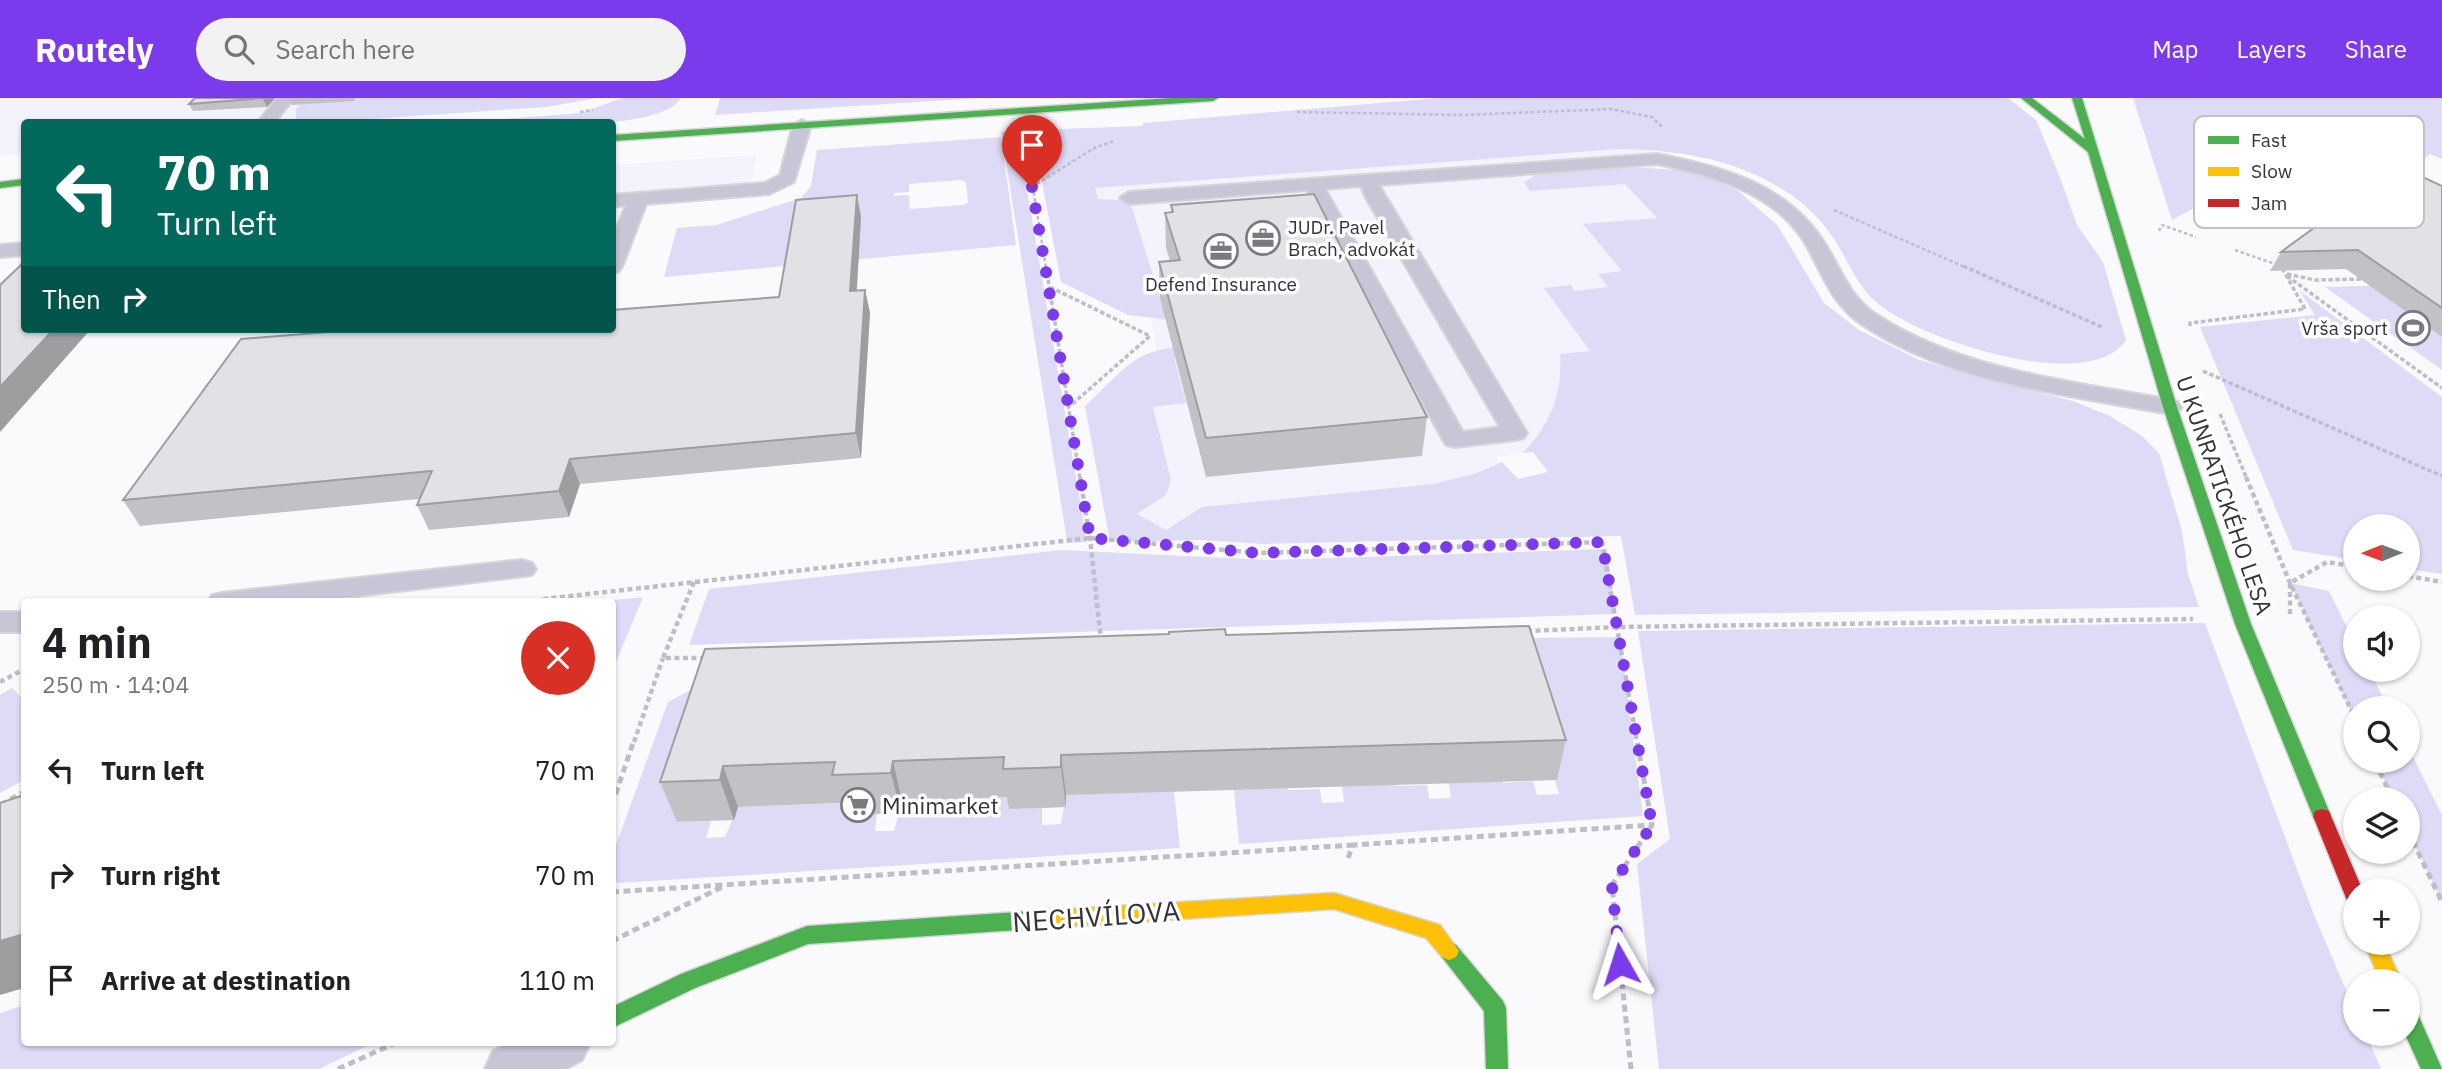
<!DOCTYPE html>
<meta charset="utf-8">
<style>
:root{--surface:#fff;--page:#f2f2f2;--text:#202124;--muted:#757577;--accent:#7c3aed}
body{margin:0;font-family:"IBM Plex Sans",sans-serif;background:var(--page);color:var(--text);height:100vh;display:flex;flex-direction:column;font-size:26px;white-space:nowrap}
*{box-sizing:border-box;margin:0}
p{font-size:23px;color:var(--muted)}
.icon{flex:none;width:38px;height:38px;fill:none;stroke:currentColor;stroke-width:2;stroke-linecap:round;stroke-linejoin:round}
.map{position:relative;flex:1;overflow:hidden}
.sheet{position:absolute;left:21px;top:500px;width:595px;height:448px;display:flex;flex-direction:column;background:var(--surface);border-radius:7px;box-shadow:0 2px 5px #0004}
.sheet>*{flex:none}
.hud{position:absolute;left:21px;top:21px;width:595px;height:214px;border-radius:7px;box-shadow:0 2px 5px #0004;background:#00695c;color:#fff;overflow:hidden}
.needle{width:46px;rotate:269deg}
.tools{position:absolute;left:2343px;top:416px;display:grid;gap:14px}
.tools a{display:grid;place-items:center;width:77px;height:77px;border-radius:50%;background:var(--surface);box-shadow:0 2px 5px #0004;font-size:35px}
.pin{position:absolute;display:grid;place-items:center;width:60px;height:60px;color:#fff;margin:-72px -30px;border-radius:50% 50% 50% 0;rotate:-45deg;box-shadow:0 0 7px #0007}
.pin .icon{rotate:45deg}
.me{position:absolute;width:77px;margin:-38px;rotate:354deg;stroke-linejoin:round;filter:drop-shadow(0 0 5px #0008)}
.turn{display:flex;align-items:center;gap:24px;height:147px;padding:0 21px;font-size:32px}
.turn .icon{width:91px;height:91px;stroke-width:2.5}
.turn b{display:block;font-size:49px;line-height:60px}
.then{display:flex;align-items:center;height:66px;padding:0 21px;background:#0003;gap:14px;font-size:26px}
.round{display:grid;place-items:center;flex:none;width:74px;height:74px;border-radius:37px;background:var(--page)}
.headline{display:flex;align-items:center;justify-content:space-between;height:119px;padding:0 21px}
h1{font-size:42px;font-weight:700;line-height:52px}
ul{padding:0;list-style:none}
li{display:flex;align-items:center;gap:21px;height:105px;padding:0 21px}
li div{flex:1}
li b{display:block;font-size:26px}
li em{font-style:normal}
header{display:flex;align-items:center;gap:42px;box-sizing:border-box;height:98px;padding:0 35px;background:var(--accent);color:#fff}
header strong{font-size:33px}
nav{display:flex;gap:38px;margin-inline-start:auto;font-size:24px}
.search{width:490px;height:63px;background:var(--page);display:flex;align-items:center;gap:18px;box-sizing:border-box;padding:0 24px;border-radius:38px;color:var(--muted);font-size:26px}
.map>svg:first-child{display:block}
.built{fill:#f3f2fd}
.green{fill:#dedbf6;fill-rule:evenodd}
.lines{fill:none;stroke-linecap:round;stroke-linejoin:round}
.lane-casing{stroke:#d6d6d9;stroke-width:4}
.street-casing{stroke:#d6d6d9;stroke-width:4}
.fast-casing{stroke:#d6d6d9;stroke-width:3}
.slow-casing{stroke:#d6d6d9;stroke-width:3}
.jam-casing{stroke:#d6d6d9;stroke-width:3}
.path-far3{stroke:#bebec8;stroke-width:2.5;stroke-dasharray:3.5 2.5;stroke-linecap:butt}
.path-far2{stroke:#bebec8;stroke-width:3.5;stroke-dasharray:4.5 2.5;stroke-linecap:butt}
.path-far1{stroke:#bebec8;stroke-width:4.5;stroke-dasharray:5 3.5;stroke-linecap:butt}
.path{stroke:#bebec8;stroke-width:5;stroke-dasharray:7 4.5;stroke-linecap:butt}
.lane{fill:#c8c5d6;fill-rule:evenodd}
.street{fill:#c8c5d6;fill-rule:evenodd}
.fast{fill:#4caf50;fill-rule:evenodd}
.slow{fill:#ffc107;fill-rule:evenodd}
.jam{fill:#c62828;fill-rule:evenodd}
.wall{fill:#c2c2c6}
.shaded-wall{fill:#9e9ea1}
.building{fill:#e2e2e6;stroke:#9e9ea1;stroke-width:2}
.route{stroke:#7c3aed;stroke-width:12;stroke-dasharray:0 21.6}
.labels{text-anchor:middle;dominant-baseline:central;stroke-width:7;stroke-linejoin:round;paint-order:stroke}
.far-poi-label{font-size:19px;fill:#34333b;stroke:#fff;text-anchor:start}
.street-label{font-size:23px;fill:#34333b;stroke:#fff}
.poi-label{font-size:23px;fill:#34333b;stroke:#fff;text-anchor:start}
.near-street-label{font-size:28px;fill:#34333b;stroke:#fff}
.key{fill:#fff;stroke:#c2c2c4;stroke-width:2}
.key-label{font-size:19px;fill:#34333b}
</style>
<header>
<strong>Routely</strong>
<div class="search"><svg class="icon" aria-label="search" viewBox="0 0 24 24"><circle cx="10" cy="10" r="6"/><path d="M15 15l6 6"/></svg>Search here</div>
<nav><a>Map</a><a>Layers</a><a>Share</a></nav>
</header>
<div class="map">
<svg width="2442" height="971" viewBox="0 0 2442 971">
<rect width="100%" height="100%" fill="#fafafc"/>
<g class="built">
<polygon points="0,0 305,0 296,11 296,21 254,24 24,24 24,56 0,58"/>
<polygon points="1619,51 1654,52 1656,71 1783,203 1524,354 1497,359 1499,366 1477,375 1433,386 1202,409 1166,432 1136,417 1166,397 1171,382 1153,308 1157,253 1151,221 1162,206 1109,100 1098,101 1095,90"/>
<polygon points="757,57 751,86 613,96 613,67"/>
</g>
<g class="green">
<polygon points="305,0 597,0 547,9 324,24 296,21 296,11"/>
<path d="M 622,0 L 681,0 C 660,36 510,25 468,24 L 581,15 Z"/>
<polygon points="720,0 981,0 715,17"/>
<path d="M 1439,0 L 2008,0 L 2036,22 L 2059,77 L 2077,127 L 2103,164 L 2126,242 C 2090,298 1917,241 1876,204 C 1859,189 1851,170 1840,151 C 1827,127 1806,105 1782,91 C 1733,60 1676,52 1619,51 L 1095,90 L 1098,101 L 1121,102 L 1132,110 L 1162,206 L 1238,211 L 1162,221 L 1128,217 L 1061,184 L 1032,32 L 1143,28 L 1143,25 Z"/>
<polygon points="2133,0 2442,0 2442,61 2430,56 2402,77 2308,49 2172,122"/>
<polygon points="1017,33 1087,444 1067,445 1065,430 1001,34"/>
<path d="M 1001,39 L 1016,147 L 664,179 L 677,130 L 716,127 L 801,100 L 811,88 L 817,52 ZM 961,82 L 966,84 L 968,105 L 963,107 L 910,111 L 909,97 L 894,98 L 895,95 L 909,94 L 909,86 Z"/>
<path d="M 1627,69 L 1678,72 L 1712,81 L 1737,92 L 1778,128 L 1824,205 L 1859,232 L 1917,261 L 1981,280 L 2073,303 L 2110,318 L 2142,338 L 2159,355 L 2182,433 L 2188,476 L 2199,509 L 1635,517 L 1621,438 L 1263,446 L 1200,442 L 1110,444 L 1085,308 C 1101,293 1116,276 1134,263 C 1165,241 1217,251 1252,252 L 1174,260 L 1186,305 L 1153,309 L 1171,382 L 1166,397 L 1137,416 L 1166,432 L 1202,409 L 1433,386 L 1477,375 L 1502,364 L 1518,381 L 1548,374 L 1533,354 L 1523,355 C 1550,327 1563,296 1560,256 L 1590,253 L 1544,190 L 1571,187 L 1575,193 L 1608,189 L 1598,176 L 1622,173 L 1583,126 L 1657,120 L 1625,86 L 1530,93 L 1524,84 L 1536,77 Z"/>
<polygon points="2442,186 2442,272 2325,189"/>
<polygon points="2299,192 2442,299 2442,476 2408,471 2408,429 2356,429 2355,462 2293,452 2200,229 2315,217"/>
<polygon points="1607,451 1616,516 689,547 709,491 1061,452 1268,462"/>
<polygon points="2290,485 2329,493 2355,545 2356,572 2369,572 2389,611 2356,611 2355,622"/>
<polygon points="643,499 613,571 612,504 595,504"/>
<polygon points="2205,525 2314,817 2355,913 2356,936 2366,936 2381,971 1659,971 1637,766 1670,741 1638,533"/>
<polygon points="1620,539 1643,718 1239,746 1233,682 1286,680 1288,692 1320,691 1322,705 1344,704 1341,678 1394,676 1397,688 1427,687 1429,701 1451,700 1447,674 1500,672 1503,685 1533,683 1537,697 1559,696 1513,540"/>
<polygon points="740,566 677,724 711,723 706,740 725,739 738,709 847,705 844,717 877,716 875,733 894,733 902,703 1010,699 1042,710 1042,727 1061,726 1066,697 1174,693 1180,750 618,785 613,779 612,758 668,604"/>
<polygon points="12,590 24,602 24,682 0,695 0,597"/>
<polygon points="2408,649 2442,717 2442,804 2408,733 2408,702 2393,702 2375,663 2408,663"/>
<polygon points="24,907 24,945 373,945 319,971 0,971 0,915"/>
</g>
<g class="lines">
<g class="lane-casing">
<g id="lane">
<polygon points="277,0 294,0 275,24 258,24"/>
<polygon points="802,22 811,27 794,84 769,96 646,106 622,169 619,173 612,175 612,142 626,107 612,109 612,97 765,85 780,77 793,27"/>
<path d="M 1657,56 C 1724,69 1790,87 1827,149 C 1843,175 1850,199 1877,217 C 1962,273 2072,283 2170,302 L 2178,304 L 2182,309 L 2178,314 L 2170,316 C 2070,297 1946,285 1860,225 C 1833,206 1824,180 1809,152 C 1780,96 1715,78 1657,66 L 1379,87 L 1527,335 L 1524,340 L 1515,342 L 1455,349 L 1446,347 L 1443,342 L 1307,92 L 1129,106 L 1120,100 L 1129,94 ZM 1361,88 L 1366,100 L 1500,329 L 1463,334 L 1325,91 Z"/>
<polygon points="24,145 24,157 0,159 0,147"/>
<polygon points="522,462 532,465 536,471 532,477 307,504 208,504 212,497 222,495"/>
<rect x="0" y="514" width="24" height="20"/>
</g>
</g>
<g class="street-casing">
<polygon id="street" points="509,945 590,945 582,962 565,971 485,971 493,953"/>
</g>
<g class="fast-casing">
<g id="fast">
<polygon points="1171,0 1218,0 1213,3 612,43 612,37"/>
<polygon points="2021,0 2032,0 2085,41 2072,0 2082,0 2177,309 2251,526 2331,718 2329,723 2322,725 2315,723 2313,718 2235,526 2163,309 2088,54"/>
<polygon points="24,81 24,87 0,90 0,84"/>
<polygon points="1032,813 1039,816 1042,822 1039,828 1032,831 808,846 695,890 612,930 612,909 681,876 807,828"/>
<polygon points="1449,844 1456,847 1503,903 1506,910 1508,971 1486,971 1484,913 1442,859 1439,853 1442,847"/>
<polygon points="2408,909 2416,912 2442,971 2421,971 2405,936 2408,936"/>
</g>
</g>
<g class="slow-casing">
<g id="slow">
<polygon points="1334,795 1440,827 1459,853 1456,859 1449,862 1442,859 1426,840 1334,811 1032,831 1025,828 1022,822 1025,816 1032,813"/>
<polygon points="2364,845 2384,845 2402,884 2381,884"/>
</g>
</g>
<g class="jam-casing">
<polygon id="jam" points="2322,711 2329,713 2331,718 2363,793 2356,793 2356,808 2349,806 2346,800 2313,718 2315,713"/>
</g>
<g class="path-far3">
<polyline points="580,14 593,12"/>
<polyline points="1297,14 1463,17 1611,11 1652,19 1662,29"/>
<polyline points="1026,47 1046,170"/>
<polyline points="1032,89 1094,50 1114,43"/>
<polyline points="1834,112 1967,170"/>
<polyline points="2159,133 2162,127 2196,139"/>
<polyline points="2235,152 2278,167"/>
</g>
<g class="path-far2">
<polyline points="1046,168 1080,381"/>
<polyline points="1963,168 2102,229"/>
<polyline points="2287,176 2315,182 2365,181"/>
<polyline points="2287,178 2442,290"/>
<polyline points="1050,189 1150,238 1070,308"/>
<polyline points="2190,228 2190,225 2305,211 2282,170"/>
<polyline points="2203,273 2442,378"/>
<polyline points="2220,316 2247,381"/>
</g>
<g class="path-far1">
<polyline points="1080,379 1090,440 1101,543"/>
<polyline points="2246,379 2290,485 2356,622"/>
<polyline points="2408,478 2442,484"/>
<polyline points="694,484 663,560 706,560"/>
<polyline points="543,501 1090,440 1259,455 1602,444 1637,644"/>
<polyline points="2290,516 2290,485 2327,464 2356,469"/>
<polyline points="1527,533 1618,529 2193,521"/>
<polyline points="0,584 24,571"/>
<polyline points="634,644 663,560"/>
</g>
<g class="path">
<polyline points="2375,663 2393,702"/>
<polyline points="0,707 24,694"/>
<polyline points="612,707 634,642"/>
<polyline points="2408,733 2442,804"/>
<polyline points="1348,760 1353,747 1651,727"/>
<polyline points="612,794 1353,747"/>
<polyline points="612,843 722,789"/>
<polyline points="338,971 395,945"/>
<polyline points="1631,971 1612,787 1652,727 1637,642"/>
</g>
<use href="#lane" class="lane"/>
<use href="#street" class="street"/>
<use href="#fast" class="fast"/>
<use href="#slow" class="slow"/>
<use href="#jam" class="jam"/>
</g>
<g class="wall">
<polygon points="275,0 267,9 193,13 189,6"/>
<polygon points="289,0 355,0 355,3 292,7"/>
<polygon points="2442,88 2442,239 2346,171 2270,173 2281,154"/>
<polygon points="857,97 861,119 857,193 865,192 870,215 861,360 580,386 569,419 429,432 417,407 419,401 140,428 123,402 779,199"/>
<polygon points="1171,107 1427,319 1422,358 1206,379 1160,200 1159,164 1170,163 1166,150 1165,115 1171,114"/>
<polygon points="1226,537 1566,642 1557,682 1066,697 1066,709 1042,710 1009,711 1007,699 902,703 901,715 844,717 840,705 738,709 734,722 677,724 660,684"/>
</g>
<g class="shaded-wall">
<polygon points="264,0 275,0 267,9 263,1"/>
<polygon points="857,97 861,119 855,217 850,193"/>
<polygon points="865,192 870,215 861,360 856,335"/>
<polygon points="54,231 91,231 0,334 0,289"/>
<polygon points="570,361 580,386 569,419 559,393"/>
<polygon points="1061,657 1066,697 1066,709 1061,669"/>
<polygon points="893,663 902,703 901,715 891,675"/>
<polygon points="723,668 738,709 734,722 720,682"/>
<polygon points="24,836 24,890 0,897 0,843"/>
</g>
<g class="building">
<polygon points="195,0 264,0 189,6"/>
<polygon points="2399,68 2442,88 2442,210 2358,152 2281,154"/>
<polygon points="1314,96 1427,319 1206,340 1159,164 1180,162 1165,115 1173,114 1171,107"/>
<polygon points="857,97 850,193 865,192 856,335 570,361 559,393 417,407 432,373 123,402 241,241 366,231 612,231 612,212 779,199 796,102"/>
<polygon points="24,164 24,231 54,231 0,289 0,187"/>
<polygon points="1529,528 1566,642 1061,657 1061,669 1037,670 1003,671 1004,659 893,663 891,675 832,677 835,664 723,668 720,682 660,684 705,551 1169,536 1169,534 1225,531 1226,537"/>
<polygon points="24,697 24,836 0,843 0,705"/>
</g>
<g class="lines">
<polyline class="route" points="1032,89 1090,440 1258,455 1602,444 1652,727 1612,788 1620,866"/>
</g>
<defs>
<g id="office-ring" transform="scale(1.75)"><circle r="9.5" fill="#fff" stroke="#79797f" stroke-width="1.5"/><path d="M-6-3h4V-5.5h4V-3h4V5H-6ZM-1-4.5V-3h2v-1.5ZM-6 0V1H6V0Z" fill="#79797f"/></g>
<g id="stadium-ring" transform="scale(1.75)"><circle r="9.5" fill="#fff" stroke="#79797f" stroke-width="1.5"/><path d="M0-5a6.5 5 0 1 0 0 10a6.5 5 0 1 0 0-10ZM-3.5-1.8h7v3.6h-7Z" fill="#79797f"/></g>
<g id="supermarket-ring" transform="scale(1.75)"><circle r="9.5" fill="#fff" stroke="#79797f" stroke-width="1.5"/><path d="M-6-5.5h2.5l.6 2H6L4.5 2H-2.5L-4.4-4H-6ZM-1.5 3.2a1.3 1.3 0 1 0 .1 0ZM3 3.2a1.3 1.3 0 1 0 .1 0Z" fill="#79797f"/></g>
</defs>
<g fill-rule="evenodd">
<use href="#office-ring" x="1263" y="140"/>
<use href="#office-ring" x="1221" y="153"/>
<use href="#stadium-ring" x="2413" y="230"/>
<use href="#supermarket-ring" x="858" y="707"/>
</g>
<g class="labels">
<g class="far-poi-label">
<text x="1288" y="129">JUDr. Pavel<tspan x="1288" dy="22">Brach, advokát</tspan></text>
<text x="1221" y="186" text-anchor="middle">Defend Insurance</text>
<text x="2388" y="230" text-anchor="end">Vrša sport</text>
</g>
<g class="street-label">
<text transform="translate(2225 397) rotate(71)">U KUNRATICKÉHO LESA</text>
</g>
<g class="poi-label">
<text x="882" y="707">Minimarket</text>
</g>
<g class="near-street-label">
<text transform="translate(1096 818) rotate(-4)">NECHVÍLOVA</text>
</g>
</g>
<rect x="2194" y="18" width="230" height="112" rx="10" class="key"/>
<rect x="2208" y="38" width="31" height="8" fill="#4caf50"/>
<rect x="2208" y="69" width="31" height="9" fill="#ffc107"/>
<rect x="2208" y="101" width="31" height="8" fill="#c62828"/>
<g class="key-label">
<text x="2251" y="49">Fast</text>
<text x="2251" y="80">Slow</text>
<text x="2251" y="112">Jam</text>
</g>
</svg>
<div class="tools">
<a><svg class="needle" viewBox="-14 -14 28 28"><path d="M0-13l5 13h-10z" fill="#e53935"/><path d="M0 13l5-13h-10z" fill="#757577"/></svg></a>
<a><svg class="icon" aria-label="sound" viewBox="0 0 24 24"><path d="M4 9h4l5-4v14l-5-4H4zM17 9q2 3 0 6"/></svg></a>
<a><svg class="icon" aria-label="search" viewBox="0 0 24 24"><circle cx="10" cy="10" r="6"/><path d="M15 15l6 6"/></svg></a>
<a><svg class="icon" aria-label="layers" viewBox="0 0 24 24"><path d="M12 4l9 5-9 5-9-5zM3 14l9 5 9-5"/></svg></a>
<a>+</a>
<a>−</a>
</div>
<div class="pin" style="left:1032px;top:89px;background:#d93025"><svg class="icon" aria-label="arrive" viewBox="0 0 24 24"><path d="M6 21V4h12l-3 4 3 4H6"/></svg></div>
<svg class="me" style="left:1620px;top:866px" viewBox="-20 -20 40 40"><path d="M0-17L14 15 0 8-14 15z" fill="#7c3aed" stroke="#fff" stroke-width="4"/></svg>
<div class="hud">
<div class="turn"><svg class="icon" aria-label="left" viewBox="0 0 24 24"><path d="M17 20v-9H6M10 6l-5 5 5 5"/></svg><div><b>70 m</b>Turn left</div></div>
<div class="then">Then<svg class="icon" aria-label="right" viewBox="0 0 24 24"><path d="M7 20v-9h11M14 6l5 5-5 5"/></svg></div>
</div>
<section class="sheet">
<div class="headline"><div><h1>4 min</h1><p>250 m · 14:04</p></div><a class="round" style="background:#d93025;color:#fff"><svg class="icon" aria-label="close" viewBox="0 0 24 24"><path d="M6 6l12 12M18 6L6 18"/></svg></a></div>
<ul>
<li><svg class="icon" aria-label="left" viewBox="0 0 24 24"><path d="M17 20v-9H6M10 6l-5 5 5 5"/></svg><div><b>Turn left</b></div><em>70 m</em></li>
<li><svg class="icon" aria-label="right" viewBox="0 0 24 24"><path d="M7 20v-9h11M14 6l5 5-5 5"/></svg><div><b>Turn right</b></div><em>70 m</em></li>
<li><svg class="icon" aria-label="arrive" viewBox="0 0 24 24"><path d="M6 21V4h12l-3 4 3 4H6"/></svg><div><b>Arrive at destination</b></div><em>110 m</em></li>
</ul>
</section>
</div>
